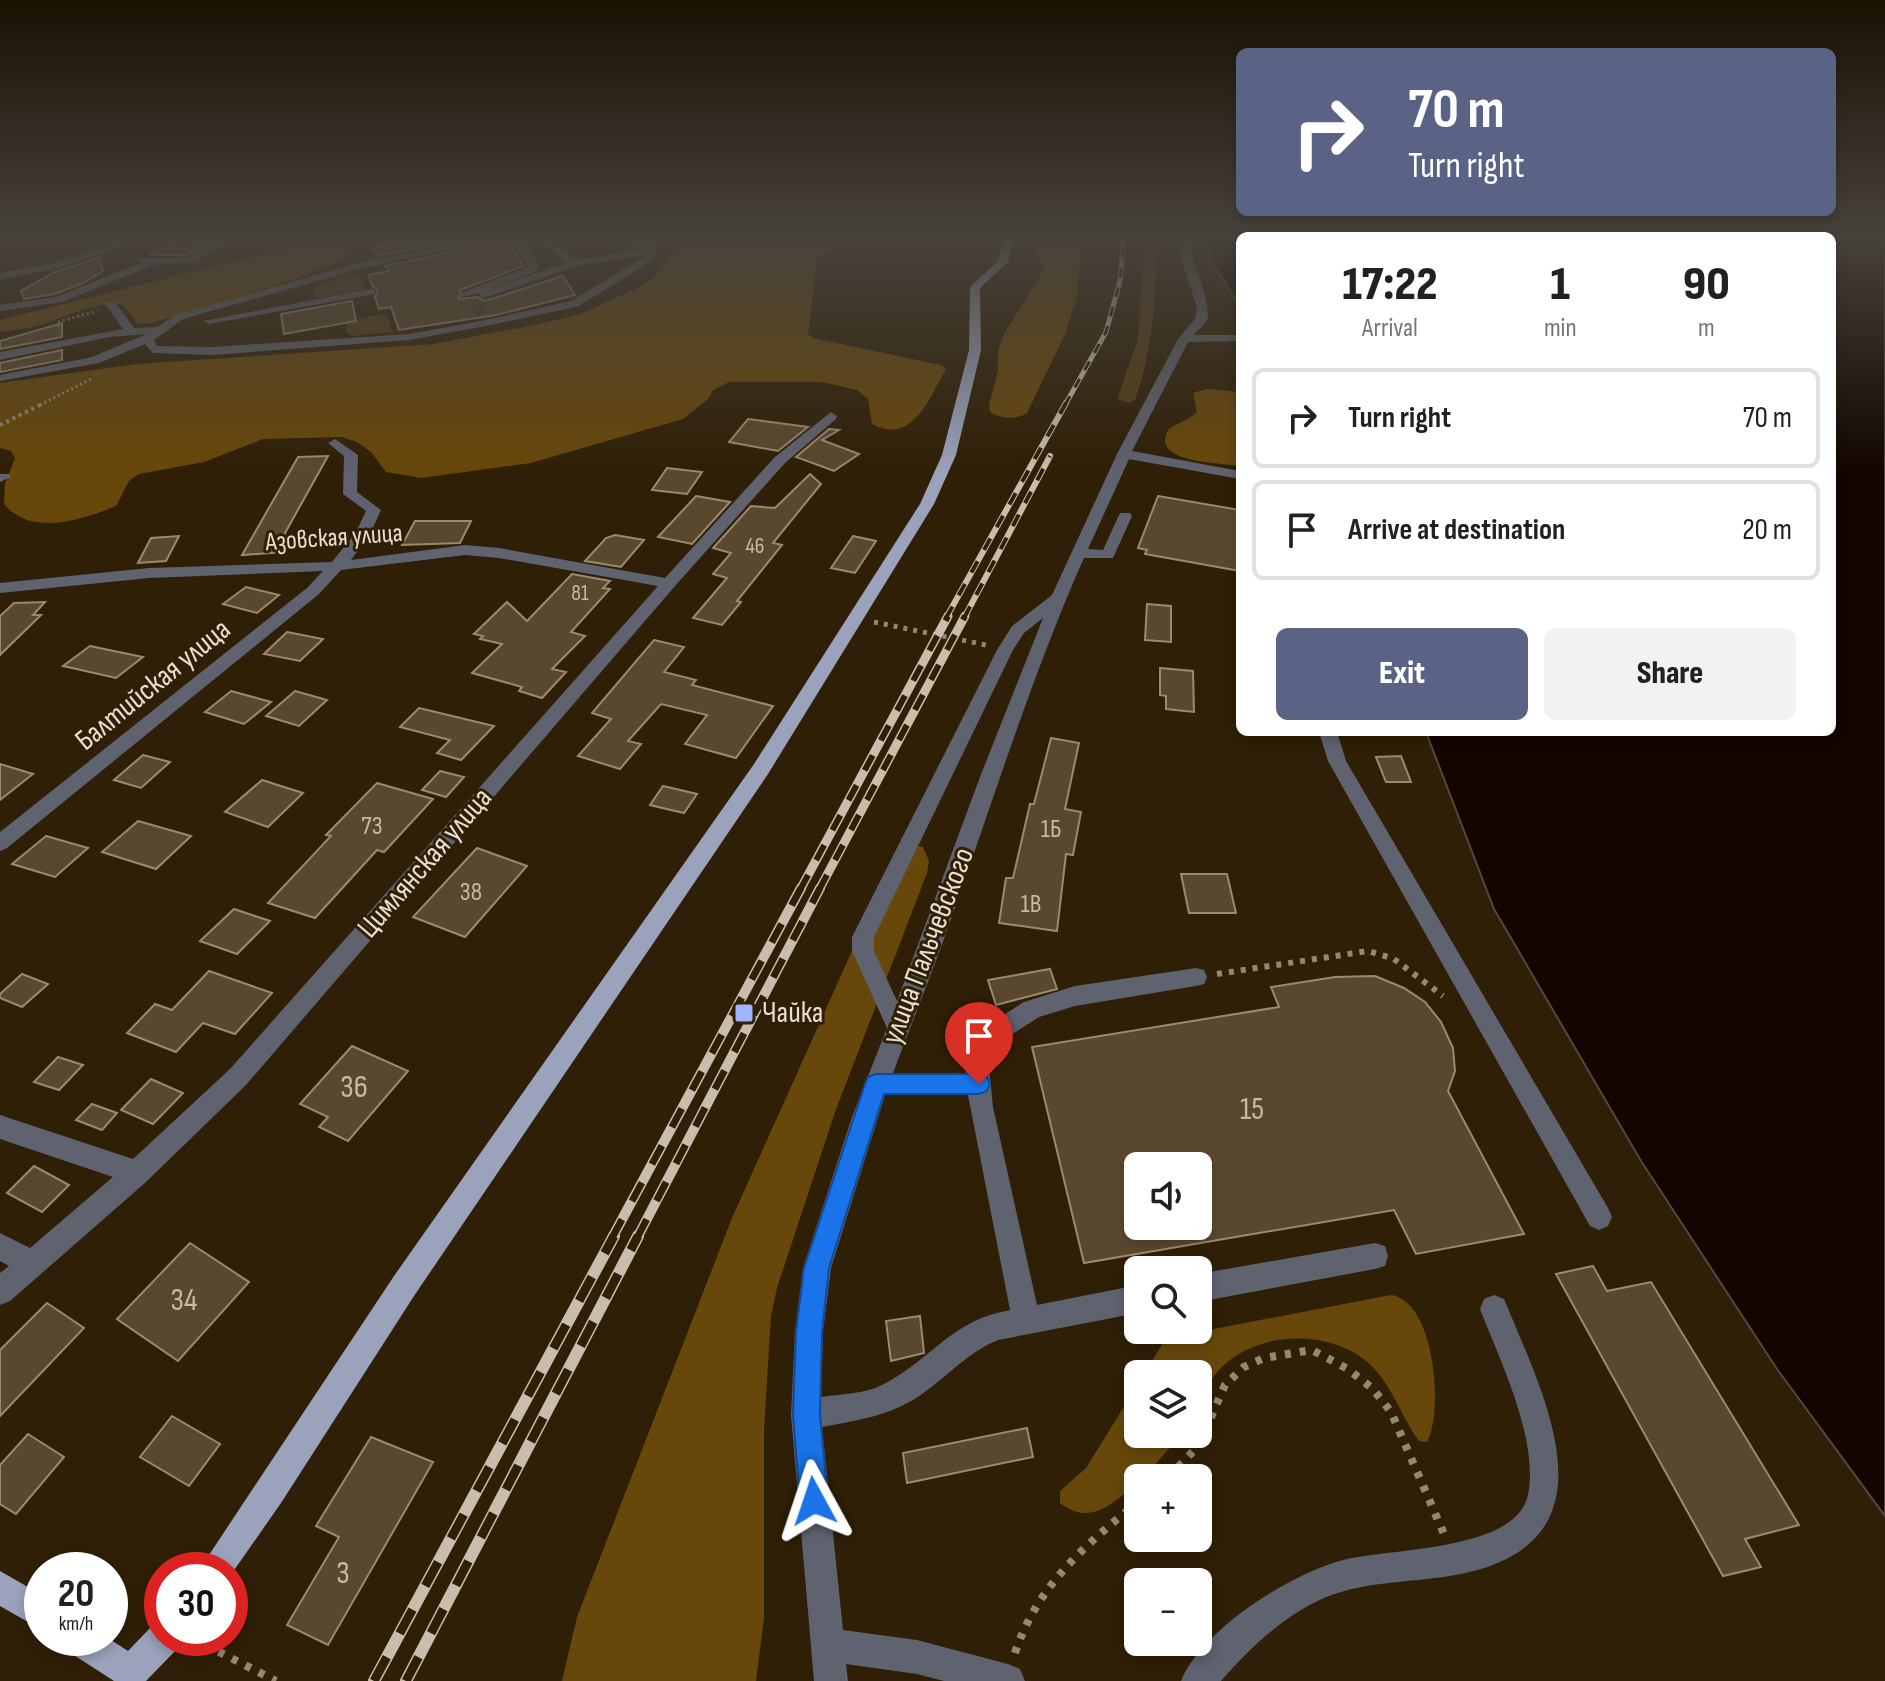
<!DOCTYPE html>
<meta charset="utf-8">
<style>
:root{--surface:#fff;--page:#f2f2f2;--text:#202124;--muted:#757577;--line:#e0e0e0;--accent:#5a6386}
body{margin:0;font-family:"Sofia Sans Condensed",sans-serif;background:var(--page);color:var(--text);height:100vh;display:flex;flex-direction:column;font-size:30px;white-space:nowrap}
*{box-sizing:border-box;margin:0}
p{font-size:26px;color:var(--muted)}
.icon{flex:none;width:44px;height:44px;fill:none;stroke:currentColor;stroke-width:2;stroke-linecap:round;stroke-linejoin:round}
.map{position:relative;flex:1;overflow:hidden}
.details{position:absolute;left:1236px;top:232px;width:600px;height:504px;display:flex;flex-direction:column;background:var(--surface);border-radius:12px;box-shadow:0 4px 12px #0003}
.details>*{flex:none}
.hud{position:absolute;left:1236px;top:48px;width:600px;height:168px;border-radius:12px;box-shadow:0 4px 12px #0003;background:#5a6386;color:#fff;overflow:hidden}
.tools{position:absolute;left:1124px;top:1152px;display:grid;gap:16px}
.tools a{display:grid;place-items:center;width:88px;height:88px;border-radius:12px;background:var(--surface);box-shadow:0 4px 12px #0003;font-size:40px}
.speed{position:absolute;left:24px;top:1552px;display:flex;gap:16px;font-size:40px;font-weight:700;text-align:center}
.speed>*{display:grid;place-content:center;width:104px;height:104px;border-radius:50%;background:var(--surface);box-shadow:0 4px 12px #0003;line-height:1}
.speed small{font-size:20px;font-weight:400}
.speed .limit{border:12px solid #d22;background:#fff;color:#111}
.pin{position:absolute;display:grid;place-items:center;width:68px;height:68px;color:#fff;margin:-82px -34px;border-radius:50% 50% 50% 0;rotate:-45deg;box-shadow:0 0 8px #0007}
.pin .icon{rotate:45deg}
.me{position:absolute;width:88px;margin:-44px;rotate:355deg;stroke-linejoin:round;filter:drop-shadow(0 0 6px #0008)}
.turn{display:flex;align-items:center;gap:28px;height:168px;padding:0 40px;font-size:36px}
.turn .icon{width:104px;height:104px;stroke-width:2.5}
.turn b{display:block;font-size:56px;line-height:68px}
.eta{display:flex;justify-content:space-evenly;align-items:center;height:136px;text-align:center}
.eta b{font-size:48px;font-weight:800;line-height:56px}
.primary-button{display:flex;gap:16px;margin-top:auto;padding:16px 40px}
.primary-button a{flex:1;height:92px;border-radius:12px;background:var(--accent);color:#fff;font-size:32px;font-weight:800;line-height:92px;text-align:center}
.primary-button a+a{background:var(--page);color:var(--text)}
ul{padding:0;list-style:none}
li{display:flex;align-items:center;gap:24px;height:100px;margin:0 16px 12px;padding:0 24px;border:4px solid var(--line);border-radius:12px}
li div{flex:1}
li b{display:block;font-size:30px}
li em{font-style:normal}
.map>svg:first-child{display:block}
.green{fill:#563d16}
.forest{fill:#68470a}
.water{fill:#130600;stroke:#53473e;stroke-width:2}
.building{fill:#5a482e;stroke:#9d896e;stroke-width:2;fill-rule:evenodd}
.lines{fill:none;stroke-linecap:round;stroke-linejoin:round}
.minor-tunnel{stroke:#4b3c24;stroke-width:11;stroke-dasharray:11 6;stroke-linecap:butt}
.path-far4{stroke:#948773;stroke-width:3;stroke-dasharray:2 3;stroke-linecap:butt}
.path-far3{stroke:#948773;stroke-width:4;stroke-dasharray:3 4;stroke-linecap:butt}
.path-far2{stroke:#948773;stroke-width:5;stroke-dasharray:4 6;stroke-linecap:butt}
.path-far1{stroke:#948773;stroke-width:6;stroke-dasharray:5 7;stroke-linecap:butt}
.path{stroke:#948773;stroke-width:8;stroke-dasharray:6 9;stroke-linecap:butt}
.minor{fill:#5f626f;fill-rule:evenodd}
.major{fill:#9ba2bc;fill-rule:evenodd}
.rail-far4-casing{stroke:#c9bead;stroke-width:5}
.rail-far3-casing{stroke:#c9bead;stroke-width:6}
.rail-far2-casing{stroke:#c9bead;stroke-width:9}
.rail-far1-casing{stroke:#c9bead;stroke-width:10}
.rail-casing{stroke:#c9bead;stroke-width:12}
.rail-far4{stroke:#2f1f06;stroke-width:3;stroke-dasharray:10;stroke-linecap:butt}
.rail-far3{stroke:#2f1f06;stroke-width:4;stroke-dasharray:13;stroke-linecap:butt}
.rail-far2{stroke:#2f1f06;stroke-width:6;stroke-dasharray:17;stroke-linecap:butt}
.rail-far1{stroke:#2f1f06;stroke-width:7;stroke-dasharray:21;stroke-linecap:butt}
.rail{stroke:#2f1f06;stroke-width:9;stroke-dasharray:27;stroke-linecap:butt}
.route{fill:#1a73e8;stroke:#114b97;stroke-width:2}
.poi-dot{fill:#a0b3fd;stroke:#2f1f06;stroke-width:3}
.labels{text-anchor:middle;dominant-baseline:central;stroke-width:6;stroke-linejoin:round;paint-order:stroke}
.far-number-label{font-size:22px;fill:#c5b9a8}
.far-street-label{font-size:26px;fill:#e9dfd0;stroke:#2f1f06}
.number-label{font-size:26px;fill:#c5b9a8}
.street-label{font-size:30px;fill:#e9dfd0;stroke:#2f1f06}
.poi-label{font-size:30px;fill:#e9dfd0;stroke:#2f1f06;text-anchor:start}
.near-number-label{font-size:32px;fill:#c5b9a8}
</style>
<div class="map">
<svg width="1885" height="1681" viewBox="0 0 1885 1681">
<rect width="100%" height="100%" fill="#2f1f06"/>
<g class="green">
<path d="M 1145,237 L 1157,237 C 1156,292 1154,348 1135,400 L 1129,403 L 1117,399 L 1138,339 Z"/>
<polygon points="357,273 361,275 365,290 320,298 313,296 314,288 346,275"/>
<polygon points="381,314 388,317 392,332 353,336 347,333 346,322"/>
</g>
<g class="forest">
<path d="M 331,237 L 376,237 L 366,240 L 354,253 L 335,263 L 296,279 L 151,323 L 138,324 L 123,305 C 97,300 68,316 44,324 C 30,328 14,330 0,332 L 0,320 Z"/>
<path d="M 696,237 L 852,237 L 817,259 L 808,334 L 813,338 L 941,365 L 946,369 C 929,398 913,446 872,424 L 868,399 L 857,390 L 822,382 L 729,382 L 713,390 L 709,398 L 683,419 L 531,463 L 421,478 L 386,472 L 371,452 L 357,442 L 342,437 L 263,439 L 204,462 L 139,474 L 129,481 L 116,506 C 82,520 31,537 4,504 L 5,484 L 15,458 L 11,451 L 0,448 L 0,383 L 137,364 L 433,344 L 524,327 L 578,315 L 636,289 L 654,277 L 678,248 Z"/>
<path d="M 1030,237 L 1082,237 L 1076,299 L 1066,332 L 1027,413 C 1016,420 1001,419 990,412 L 989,405 L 998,371 L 998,351 L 1004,334 L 1044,270 Z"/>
<path d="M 1207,389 L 1240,392 L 1240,466 C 1222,463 1167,463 1165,441 C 1165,437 1166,432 1169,429 C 1178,422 1188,421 1197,412 L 1193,393 Z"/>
<polygon points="914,845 923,847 929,861 927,873 835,1112 777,1288 771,1316 764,1430 764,1618 756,1681 562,1681 577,1617 732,1218 896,853"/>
<path d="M 1391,1295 C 1435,1301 1444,1411 1427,1442 L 1419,1441 C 1400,1415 1391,1381 1365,1360 C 1327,1330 1259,1331 1223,1366 C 1210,1378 1205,1391 1198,1407 L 1198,1374 L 1144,1374 L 1163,1343 L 1177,1336 Z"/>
<path d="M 1138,1384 L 1138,1434 L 1182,1434 L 1143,1478 L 1138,1478 L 1138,1483 C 1112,1503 1091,1527 1060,1503 L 1060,1491 L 1086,1468 Z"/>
</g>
<g class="water">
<polygon points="1206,237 1240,237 1240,307 1211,261"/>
<polygon points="1832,237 1885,237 1885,1516 1777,1369 1641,1161 1494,909 1426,732 1832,732"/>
</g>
<g class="building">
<polygon points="180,237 220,237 186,255 151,255"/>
<polygon points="415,237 472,237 378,256 371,246"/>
<polygon points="508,240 524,266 460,290 459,299 477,297 485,301 563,276 575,295 496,315 399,330 391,307 379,309 375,297 378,290 372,286 369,275 389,271 385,266"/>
<polygon points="99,258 103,271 83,283 55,294 24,299 21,291 55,272"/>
<polygon points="352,301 356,321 284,334 281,314"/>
<polygon points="62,323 62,337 0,349 0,341"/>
<polygon points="62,350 62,360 0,372 0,363"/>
<polygon points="748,419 808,427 778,451 729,442"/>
<polygon points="829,429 839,430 822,440 859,454 834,471 796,457"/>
<polygon points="328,456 285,533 284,552 242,555 298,457"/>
<polygon points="667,468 702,472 687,494 652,490"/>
<polygon points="810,474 821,484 773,543 782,545 737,601 741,602 722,625 693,618 727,578 713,574 731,553 713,548 751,506 775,508"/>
<polygon points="696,496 730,502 692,544 658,537"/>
<polygon points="1158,496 1240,510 1240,571 1145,554 1147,550 1138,548"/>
<polygon points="415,521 471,521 460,543 402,545"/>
<polygon points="615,535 644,540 621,567 585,561 606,538"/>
<polygon points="179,536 166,561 138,563 151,538"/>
<polygon points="853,536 876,541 855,573 831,568"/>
<polygon points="572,574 610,581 603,588 610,589 571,632 585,636 552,669 566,672 542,698 519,691 522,687 472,673 502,644 480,639 483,636 474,634 507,602 527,621"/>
<polygon points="246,587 279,595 257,613 223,604"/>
<polygon points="45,602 33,615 41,615 0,655 0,616 14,603"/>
<polygon points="1147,604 1171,606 1171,642 1145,640"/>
<polygon points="287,632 323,639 300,661 264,654"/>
<polygon points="654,640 684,647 664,672 696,680 692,685 773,706 736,758 685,744 707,715 661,704 628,741 641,744 620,769 578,756 611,719 592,713"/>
<polygon points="90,646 109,650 143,657 116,678 63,666"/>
<polygon points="1160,668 1193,671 1194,712 1166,709 1166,696 1160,695"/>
<polygon points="231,691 271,702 244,724 205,712"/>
<polygon points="295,691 327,700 299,726 266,716"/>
<polygon points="419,708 494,726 461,760 437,753 450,740 400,727"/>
<polygon points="1051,738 1079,743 1065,809 1081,812 1073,855 1066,854 1057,931 999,923 1006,878 1013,878 1030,804 1034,804"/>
<polygon points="143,755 170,762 141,788 114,780"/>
<polygon points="1401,756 1411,782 1386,782 1376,757"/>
<polygon points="0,764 33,774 0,800"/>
<polygon points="440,771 464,777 446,797 422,790"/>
<polygon points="262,780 303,793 268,827 225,812"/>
<polygon points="377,783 433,799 384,852 377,850 315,918 268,903 331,836 326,835"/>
<polygon points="663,786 697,794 684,813 650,805"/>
<polygon points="138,821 191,836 156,869 102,852"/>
<polygon points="46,836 88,848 55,877 12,864"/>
<polygon points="477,848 527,866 465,937 413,917"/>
<polygon points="1181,874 1227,874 1236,913 1189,913"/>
<polygon points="234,909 270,921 237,954 200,941"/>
<polygon points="1050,969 1057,989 996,1005 988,980"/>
<polygon points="209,971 272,993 235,1034 203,1023 176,1052 127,1033 155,1004 172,1010"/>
<polygon points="22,974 48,984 22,1007 0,998 0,994"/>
<path d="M 1375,976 L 1404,988 L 1425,1002 L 1441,1022 L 1453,1048 L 1455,1071 L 1448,1091 L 1524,1234 L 1416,1254 L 1394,1210 L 1084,1263 L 1032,1047 L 1279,1007 L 1271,987 L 1335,977 ZM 1138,1166 L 1198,1166 L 1198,1226 L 1138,1226 Z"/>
<polygon points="352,1046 408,1071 348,1141 319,1127 328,1117 300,1104"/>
<polygon points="58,1057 83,1065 59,1090 34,1082"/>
<polygon points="151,1079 183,1093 153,1124 121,1110"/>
<polygon points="92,1104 117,1113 102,1130 76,1120"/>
<polygon points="34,1166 69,1185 42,1212 7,1193"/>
<polygon points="190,1243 249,1282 178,1361 117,1319"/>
<polygon points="1593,1266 1607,1291 1651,1282 1799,1525 1745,1539 1761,1567 1723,1576 1556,1274"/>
<polygon points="47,1303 84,1328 0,1416 0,1350"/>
<polygon points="920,1316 924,1353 891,1361 886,1321"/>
<polygon points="172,1416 220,1444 189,1486 140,1457"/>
<polygon points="1027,1428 1033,1457 907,1483 903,1453"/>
<polygon points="28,1434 64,1457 16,1514 0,1504 0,1465"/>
<polygon points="371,1437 433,1462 328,1645 287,1625 339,1537 316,1526"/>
</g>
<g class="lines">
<polyline class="minor-tunnel" points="476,305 481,315"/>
<g class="path-far4">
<polyline points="58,327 58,322 97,311"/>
<polyline points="40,405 91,379"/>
</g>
<polyline class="path-far3" points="0,425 44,403"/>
<polyline class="path-far2" points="874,622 986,645"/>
<polyline class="path-far1" points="1217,974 1368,951 1394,959 1443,996"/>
<g class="path">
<polyline points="1168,1478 1199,1445 1225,1385 1244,1367 1264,1358 1312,1350 1348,1369 1373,1389 1391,1412 1444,1534"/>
<polyline points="192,1638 276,1681"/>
<path d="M 1015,1653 C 1037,1586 1085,1545 1138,1502"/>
</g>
<g class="minor">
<polygon points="136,237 151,237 59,268 0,279 0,273 53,263"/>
<polygon points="227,237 239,237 194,262 153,265 62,302 0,311 0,305 56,297 140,263 137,258 187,258"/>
<path d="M 488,237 L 508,237 L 363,268 L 183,319 L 154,340 L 157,346 L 212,347 L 409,334 L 486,320 L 571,301 L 647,255 L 577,266 L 484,298 L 480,297 L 480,293 L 461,297 L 461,293 L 528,267 L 510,237 L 520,237 L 526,246 L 553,242 L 577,260 L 645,248 L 568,237 L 649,242 L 681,237 L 655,247 L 656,258 L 579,306 L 486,326 L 409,340 L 212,355 L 153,353 L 145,344 L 99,363 L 0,381 L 0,375 L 92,357 L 147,334 L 109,337 L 0,360 L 0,352 L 123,329 L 105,304 L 107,302 L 115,302 L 134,328 L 157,327 L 175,315 L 361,262 ZM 547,247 L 567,262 L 486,291 L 536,271 L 539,265 L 530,251 Z"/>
<path d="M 1178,237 L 1188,237 C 1190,257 1213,307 1207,320 C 1204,325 1197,331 1194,335 L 1240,335 L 1240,341 L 1188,342 L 1132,451 L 1240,471 L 1240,479 L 1129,459 L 1088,549 L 1103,550 L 1120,513 L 1130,513 L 1132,516 L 1113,558 L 1084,558 C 1032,675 994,798 951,919 C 933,971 912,1022 893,1073 L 966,1073 L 965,1066 L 983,1028 L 1024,1002 L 1075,986 L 1196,968 L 1204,970 L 1207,977 L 1204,984 L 1196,986 L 1075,1006 L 1039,1017 L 1000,1042 L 989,1066 L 993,1107 L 1037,1305 L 1138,1285 L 1138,1313 L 998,1340 C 968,1352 948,1376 922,1394 C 891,1416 858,1420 822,1427 L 843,1630 L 917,1640 L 1008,1664 L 1020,1669 L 1025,1681 L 944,1681 L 917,1674 L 846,1664 L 848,1681 L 814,1681 L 791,1415 L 795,1332 L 803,1268 L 852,1117 L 887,1028 L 852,951 L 852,937 L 997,650 L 1012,626 L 1052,595 L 1117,454 L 1178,339 L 1195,319 L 1197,307 L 1180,256 ZM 1043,618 L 980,777 L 897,1001 L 874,951 L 874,937 L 1013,650 L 1024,633 ZM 885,1095 L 968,1095 L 1010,1310 C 949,1321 932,1360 882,1385 C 865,1394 840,1394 821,1397 L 823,1332 L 831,1268 Z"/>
<polygon points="371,289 375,290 375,294 209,324 203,321"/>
<polygon points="831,412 837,416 836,419 785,463 675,586 246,1085 146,1182 10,1301 0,1305 0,1273 9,1266 0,1261 0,1233 30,1248 113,1177 0,1139 0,1115 133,1159 230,1069 658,586 499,558 465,555 341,570 319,594 7,848 0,851 0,832 307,588 323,571 149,578 0,593 0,583 149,568 332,562 356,532 366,511 343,494 344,456 328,443 335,439 358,455 357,492 381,510 371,532 351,560 465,545 499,548 665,578 775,457"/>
<polygon points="0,474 9,474 11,477 0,482"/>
<polygon points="1319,732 1337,732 1346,761 1608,1208 1612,1217 1608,1226 1599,1230 1590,1226 1328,761"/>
<polygon points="1375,1243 1385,1246 1388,1256 1385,1266 1375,1269 1198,1302 1198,1274"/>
<path d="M 1494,1295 L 1504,1299 C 1545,1399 1621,1541 1461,1574 C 1415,1583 1367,1580 1324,1598 C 1283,1616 1250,1648 1221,1681 L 1181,1681 C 1202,1630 1285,1578 1336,1562 C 1382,1547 1515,1554 1528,1495 C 1539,1440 1500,1360 1480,1309 L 1484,1299 Z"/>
</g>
<g class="major">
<polygon points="1004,237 1014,237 1008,262 980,288 981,350 956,455 934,504 768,774 414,1296 281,1503 230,1576 230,1570 199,1570 394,1276 754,764 920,504 942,455 969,350 970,287 998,261"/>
<polygon points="0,1571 42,1595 42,1630 0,1606"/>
<polygon points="162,1622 162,1638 181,1638 176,1650 146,1681 114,1681 66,1650 61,1638 108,1638 128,1651 152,1626"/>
</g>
<g class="rail-far4-casing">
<polyline id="rail-far4" points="1065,405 1106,332 1120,281 1124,237"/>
</g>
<g class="rail-far3-casing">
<g id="rail-far3">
<polyline points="946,618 1066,403"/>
<polyline points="964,618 1050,456"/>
</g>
</g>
<g class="rail-far2-casing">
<g id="rail-far2">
<polyline points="800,890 948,616"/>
<polyline points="819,890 965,616"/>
</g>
</g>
<g class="rail-far1-casing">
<g id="rail-far1">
<polyline points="612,1238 801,888"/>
<polyline points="637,1238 820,888"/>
</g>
</g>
<g class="rail-casing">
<g id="rail">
<polyline points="374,1681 614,1236"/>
<polyline points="406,1681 638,1236"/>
</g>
</g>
<use href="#rail-far4" class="rail-far4"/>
<use href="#rail-far3" class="rail-far3"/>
<use href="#rail-far2" class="rail-far2"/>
<use href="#rail-far1" class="rail-far1"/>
<use href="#rail" class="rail"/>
</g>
<linearGradient id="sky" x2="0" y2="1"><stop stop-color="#1a1103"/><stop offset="0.5" stop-color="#47423b"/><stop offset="1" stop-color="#47423b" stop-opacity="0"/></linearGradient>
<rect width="1885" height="472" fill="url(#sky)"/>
<polygon class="route" points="876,1074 979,1074 987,1077 990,1084 987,1091 979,1094 884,1094 829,1268 822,1332 820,1415 828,1501 824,1511 814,1515 804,1511 800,1501 793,1415 796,1332 804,1268 865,1084 868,1077"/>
<rect class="poi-dot" x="734" y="1003" width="20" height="20" rx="4"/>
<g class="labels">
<g class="far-number-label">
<text x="755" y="546">46</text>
<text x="580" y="593">81</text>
</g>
<g class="far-street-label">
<text transform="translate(334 538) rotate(-4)">Азовская улица</text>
</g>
<g class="number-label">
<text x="372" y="826">73</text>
<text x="1051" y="829">1Б</text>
<text x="471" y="892">38</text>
<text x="1031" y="904">1В</text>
</g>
<g class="street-label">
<text transform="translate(153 685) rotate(-39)">Балтийская улица</text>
<text transform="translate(425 863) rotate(-49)">Цимлянская улица</text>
<text transform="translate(928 946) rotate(-69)">улица Пальчевского</text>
</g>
<g class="poi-label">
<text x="762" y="1013">Чайка</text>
</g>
<g class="near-number-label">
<text x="354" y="1087">36</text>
<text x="1252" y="1109">15</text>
<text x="184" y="1300">34</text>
<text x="343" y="1573">3</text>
</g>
</g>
</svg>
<div class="tools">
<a><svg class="icon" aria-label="sound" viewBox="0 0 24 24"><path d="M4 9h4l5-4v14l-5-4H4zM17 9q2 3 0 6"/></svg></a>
<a><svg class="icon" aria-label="search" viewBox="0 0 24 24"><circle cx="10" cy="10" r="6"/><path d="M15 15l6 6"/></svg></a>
<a><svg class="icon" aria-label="layers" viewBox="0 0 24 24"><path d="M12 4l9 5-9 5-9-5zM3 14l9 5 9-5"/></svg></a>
<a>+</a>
<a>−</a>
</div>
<div class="speed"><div>20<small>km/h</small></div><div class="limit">30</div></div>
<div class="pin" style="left:979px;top:1084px;background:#d93025"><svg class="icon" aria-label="arrive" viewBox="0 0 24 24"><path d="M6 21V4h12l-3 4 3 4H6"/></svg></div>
<svg class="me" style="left:814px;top:1501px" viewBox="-20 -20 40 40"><path d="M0-17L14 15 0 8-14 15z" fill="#1a73e8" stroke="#fff" stroke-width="4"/></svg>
<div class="hud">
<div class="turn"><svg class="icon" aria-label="right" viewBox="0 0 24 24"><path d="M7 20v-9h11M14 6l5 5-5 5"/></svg><div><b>70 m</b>Turn right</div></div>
</div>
<section class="details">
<div class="eta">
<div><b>17:22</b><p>Arrival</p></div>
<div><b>1</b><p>min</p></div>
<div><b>90</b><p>m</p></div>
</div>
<ul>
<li><svg class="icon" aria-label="right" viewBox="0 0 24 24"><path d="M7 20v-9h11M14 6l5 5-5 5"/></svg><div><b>Turn right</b></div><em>70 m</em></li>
<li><svg class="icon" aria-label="arrive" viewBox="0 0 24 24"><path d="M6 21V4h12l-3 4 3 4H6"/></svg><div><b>Arrive at destination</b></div><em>20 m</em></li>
</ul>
<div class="primary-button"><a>Exit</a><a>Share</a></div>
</section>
</div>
